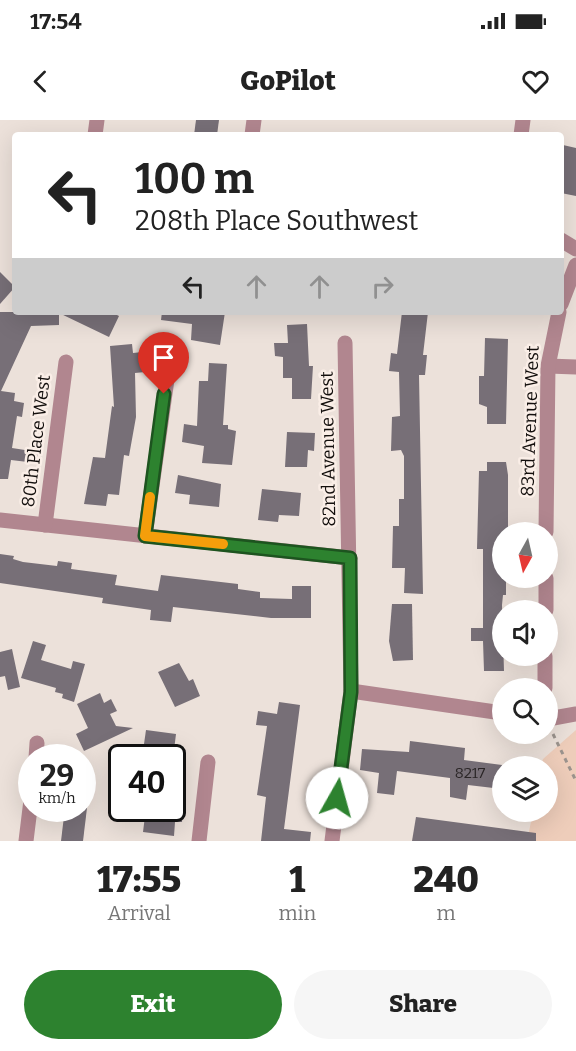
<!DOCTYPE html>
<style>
:root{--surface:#fff;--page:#f6f6f6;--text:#222;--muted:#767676;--accent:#2d822f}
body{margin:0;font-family:Bitter,serif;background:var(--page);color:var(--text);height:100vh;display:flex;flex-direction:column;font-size:22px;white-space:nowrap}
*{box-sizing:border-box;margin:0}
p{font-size:20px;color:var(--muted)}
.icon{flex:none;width:33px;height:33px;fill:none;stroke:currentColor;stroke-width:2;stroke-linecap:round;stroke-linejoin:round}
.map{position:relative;height:721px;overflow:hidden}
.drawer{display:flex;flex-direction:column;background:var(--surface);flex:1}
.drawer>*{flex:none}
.top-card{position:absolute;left:12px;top:12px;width:552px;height:183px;border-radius:6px;box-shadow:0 6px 24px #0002;background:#fff;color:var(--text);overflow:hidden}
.needle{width:39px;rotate:188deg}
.buttons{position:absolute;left:492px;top:402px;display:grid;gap:12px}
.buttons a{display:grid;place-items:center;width:66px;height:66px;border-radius:50%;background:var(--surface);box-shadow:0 6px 24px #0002;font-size:30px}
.speed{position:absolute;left:18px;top:624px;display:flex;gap:12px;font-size:30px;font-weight:700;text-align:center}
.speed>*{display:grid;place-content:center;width:78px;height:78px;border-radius:50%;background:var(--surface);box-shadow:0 6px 24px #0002;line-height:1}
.speed small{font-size:15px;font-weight:400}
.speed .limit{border:3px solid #111;border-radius:9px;background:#fff;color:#111}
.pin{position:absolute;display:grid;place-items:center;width:51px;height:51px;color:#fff;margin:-62px -26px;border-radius:50% 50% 50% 0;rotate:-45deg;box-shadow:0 0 6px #0007}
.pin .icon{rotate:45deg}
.me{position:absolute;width:66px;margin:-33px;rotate:7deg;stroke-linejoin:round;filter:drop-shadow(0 0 4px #0008)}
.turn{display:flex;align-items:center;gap:21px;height:126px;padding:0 24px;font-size:27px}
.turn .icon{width:78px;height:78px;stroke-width:2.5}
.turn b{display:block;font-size:42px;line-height:51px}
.lanes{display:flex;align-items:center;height:57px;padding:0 24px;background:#0003;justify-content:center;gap:30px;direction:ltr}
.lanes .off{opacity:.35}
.eta{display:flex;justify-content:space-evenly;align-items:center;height:102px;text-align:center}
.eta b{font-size:36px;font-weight:800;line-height:42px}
.cta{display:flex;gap:12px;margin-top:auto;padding:12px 24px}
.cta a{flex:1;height:69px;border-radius:36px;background:var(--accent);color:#fff;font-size:24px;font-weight:800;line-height:69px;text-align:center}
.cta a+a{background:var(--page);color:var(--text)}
.status{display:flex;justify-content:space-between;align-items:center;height:42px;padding:0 30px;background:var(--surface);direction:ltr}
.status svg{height:16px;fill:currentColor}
header{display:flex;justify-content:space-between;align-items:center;height:78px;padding:0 24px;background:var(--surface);font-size:27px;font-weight:800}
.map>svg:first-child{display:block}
.green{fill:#eecdba}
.building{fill:#776f77}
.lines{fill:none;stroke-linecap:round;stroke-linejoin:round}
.path{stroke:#9b938d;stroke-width:3;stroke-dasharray:4.5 4.5;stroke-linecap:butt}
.minor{stroke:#b1868f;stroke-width:15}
.route-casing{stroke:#1d541f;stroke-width:15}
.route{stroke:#2d822f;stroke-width:10}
.slow{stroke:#f59e0b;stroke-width:10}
.labels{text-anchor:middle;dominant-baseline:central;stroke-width:5;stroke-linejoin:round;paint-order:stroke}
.number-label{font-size:15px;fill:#2b2627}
.street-label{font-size:18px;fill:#120e0c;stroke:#faeee7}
</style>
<div class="status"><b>17:54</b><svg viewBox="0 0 49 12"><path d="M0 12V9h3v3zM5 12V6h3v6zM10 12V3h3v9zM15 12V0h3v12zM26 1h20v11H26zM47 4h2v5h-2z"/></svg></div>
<header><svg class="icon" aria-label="back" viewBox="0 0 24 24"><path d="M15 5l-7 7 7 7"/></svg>GoPilot<svg class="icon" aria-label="heart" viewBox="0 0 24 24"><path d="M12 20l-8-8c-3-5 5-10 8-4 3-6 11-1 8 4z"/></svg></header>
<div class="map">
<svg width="576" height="721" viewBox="0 0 576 721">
<rect width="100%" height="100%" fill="#ece1da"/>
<polygon class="green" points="576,610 576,721 527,721 533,692 548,692 548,646 541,646 543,639"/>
<g class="building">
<polygon points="196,0 219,0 217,15 194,15"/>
<polygon points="563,25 576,28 576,76 561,73"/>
<polygon points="0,152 15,167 0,184"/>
<polygon points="0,192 111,192 119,196 109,217 59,193 59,205 31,206 1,271 15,273 14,281 24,283 22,297 17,296 12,328 38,332 36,343 11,340 8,359 0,359"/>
<polygon points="162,192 225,192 220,225 191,220 192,204 161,200"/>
<polygon points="402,192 428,192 423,235 427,235 425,255 419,255 423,474 404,473 405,448 392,448 393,406 399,406 399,379 404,379 404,336 401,330 391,331 392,297 400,296 399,252 389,251 391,233 397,234"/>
<polygon points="307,204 309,246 313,246 311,279 292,279 292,258 283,258 283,237 275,236 274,223 288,223 287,205"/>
<polygon points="485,218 508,219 506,304 487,304 487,287 479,284 479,256 484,256"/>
<polygon points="132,224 133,233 143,232 145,252 135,253 136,297 129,336 124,335 119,375 108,374 106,386 84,384 93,337 105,338 112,286 114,287 110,226"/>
<polygon points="209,243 227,244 223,305 228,305 228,309 236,311 232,345 202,343 204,326 182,322 184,304 197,306 199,261 208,261"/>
<polygon points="287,312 315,313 314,331 308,330 307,347 285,347"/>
<polygon points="487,342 506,342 508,355 508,412 502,412 502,458 506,458 506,475 503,475 502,485 504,551 484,551 483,521 471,521 471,508 483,508 483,429 477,429 479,351 487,351"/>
<polygon points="178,355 221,364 219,387 189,384 190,375 175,373"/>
<polygon points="262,369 301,373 299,396 279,395 278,402 258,400"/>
<polygon points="0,434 14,436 13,439 23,442 57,446 58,441 72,443 71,449 117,455 115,465 158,471 161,455 238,464 238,469 260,472 260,478 292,479 292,466 311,466 311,498 271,498 173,487 171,502 150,500 151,490 102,483 103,478 0,463"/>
<polygon points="392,484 412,484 413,540 393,541 389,521"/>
<polygon points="33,521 46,525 41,540 71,549 73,541 85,544 74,582 62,578 63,574 55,572 56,568 21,558"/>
<polygon points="12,529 20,567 8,570 5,556 0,557 0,532"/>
<polygon points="179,543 189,561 193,559 200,576 175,587 158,552"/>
<polygon points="100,573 104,583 111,579 117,591 110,594 116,606 133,608 84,631 76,614 88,608 77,584"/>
<polygon points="279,582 300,585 284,709 311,712 310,721 261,721 266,677 257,675 267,606 256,605 258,591 277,594"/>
<polygon points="146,610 176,614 173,638 142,638"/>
<polygon points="410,621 465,628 464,640 502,645 502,669 468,665 466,680 450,677 450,658 397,651 394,675 377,673 379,653 360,650 362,629 409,632"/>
<polygon points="65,688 87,688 83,721 61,721"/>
<polygon points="146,688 183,688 182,702 175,702 174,716 143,712"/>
<polygon points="416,697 536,713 536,721 412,721"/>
</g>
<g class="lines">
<polyline class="path" points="553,614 576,661"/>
<g class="minor">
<polyline points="95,15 97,0"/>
<polyline points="252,15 254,0"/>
<polyline points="521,15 523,0"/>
<polyline points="561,120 576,129"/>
<polyline points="561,184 576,145"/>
<polyline points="548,246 576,247"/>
<polyline points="0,400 350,438"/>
<polyline points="45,405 66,242"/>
<polyline points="546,412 548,246 559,192"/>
<polyline points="145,416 172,224"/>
<polyline points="546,490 546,458"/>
<polyline points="545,568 545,536"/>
<polyline points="351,571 502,593"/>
<polyline points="548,599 576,594"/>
<polyline points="36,638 37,623"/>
<polyline points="26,721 32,672"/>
<polyline points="199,721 208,642"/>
<polyline points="332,721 351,571 345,223"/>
</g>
</g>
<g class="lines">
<g class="route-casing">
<polyline id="route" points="164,274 145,416 350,438 351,572 337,678"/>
</g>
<use href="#route" class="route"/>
<polyline class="slow" points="150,377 145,416 223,424"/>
</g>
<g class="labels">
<g class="number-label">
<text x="470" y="653">8217</text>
</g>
<g class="street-label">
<text transform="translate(530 301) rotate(-88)">83rd Avenue West</text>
<text transform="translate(36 321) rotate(-83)">80th Place West</text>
<text transform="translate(328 329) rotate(-91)">82nd Avenue West</text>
</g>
</g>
</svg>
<div class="buttons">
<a><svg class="needle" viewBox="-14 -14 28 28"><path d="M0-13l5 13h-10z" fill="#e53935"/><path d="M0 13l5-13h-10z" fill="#767676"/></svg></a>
<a><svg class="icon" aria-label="sound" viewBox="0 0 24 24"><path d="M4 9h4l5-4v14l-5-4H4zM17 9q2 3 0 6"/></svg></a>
<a><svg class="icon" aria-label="search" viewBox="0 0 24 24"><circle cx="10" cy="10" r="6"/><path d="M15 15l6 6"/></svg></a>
<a><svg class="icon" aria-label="layers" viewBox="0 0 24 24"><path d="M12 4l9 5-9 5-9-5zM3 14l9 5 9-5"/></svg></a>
</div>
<div class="speed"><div>29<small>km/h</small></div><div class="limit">40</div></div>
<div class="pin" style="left:164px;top:274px;background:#d93025"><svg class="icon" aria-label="arrive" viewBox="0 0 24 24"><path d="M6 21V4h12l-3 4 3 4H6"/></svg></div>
<svg class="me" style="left:337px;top:678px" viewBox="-20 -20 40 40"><circle r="19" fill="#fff"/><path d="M0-13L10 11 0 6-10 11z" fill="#2d822f"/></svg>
<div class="top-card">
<div class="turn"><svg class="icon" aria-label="left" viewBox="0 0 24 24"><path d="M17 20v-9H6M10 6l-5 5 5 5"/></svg><div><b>100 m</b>208th Place Southwest</div></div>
<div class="lanes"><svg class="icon" aria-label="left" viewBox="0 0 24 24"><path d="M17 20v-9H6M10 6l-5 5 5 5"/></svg><svg class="icon off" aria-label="ahead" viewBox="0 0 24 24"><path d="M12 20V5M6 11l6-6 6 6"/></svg><svg class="icon off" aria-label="ahead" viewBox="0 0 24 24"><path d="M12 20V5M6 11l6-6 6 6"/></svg><svg class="icon off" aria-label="right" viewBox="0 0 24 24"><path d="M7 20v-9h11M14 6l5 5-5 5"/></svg></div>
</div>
</div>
<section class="drawer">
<div class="eta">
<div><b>17:55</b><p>Arrival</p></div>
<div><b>1</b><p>min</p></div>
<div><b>240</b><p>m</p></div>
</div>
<div class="cta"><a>Exit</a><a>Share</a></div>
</section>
